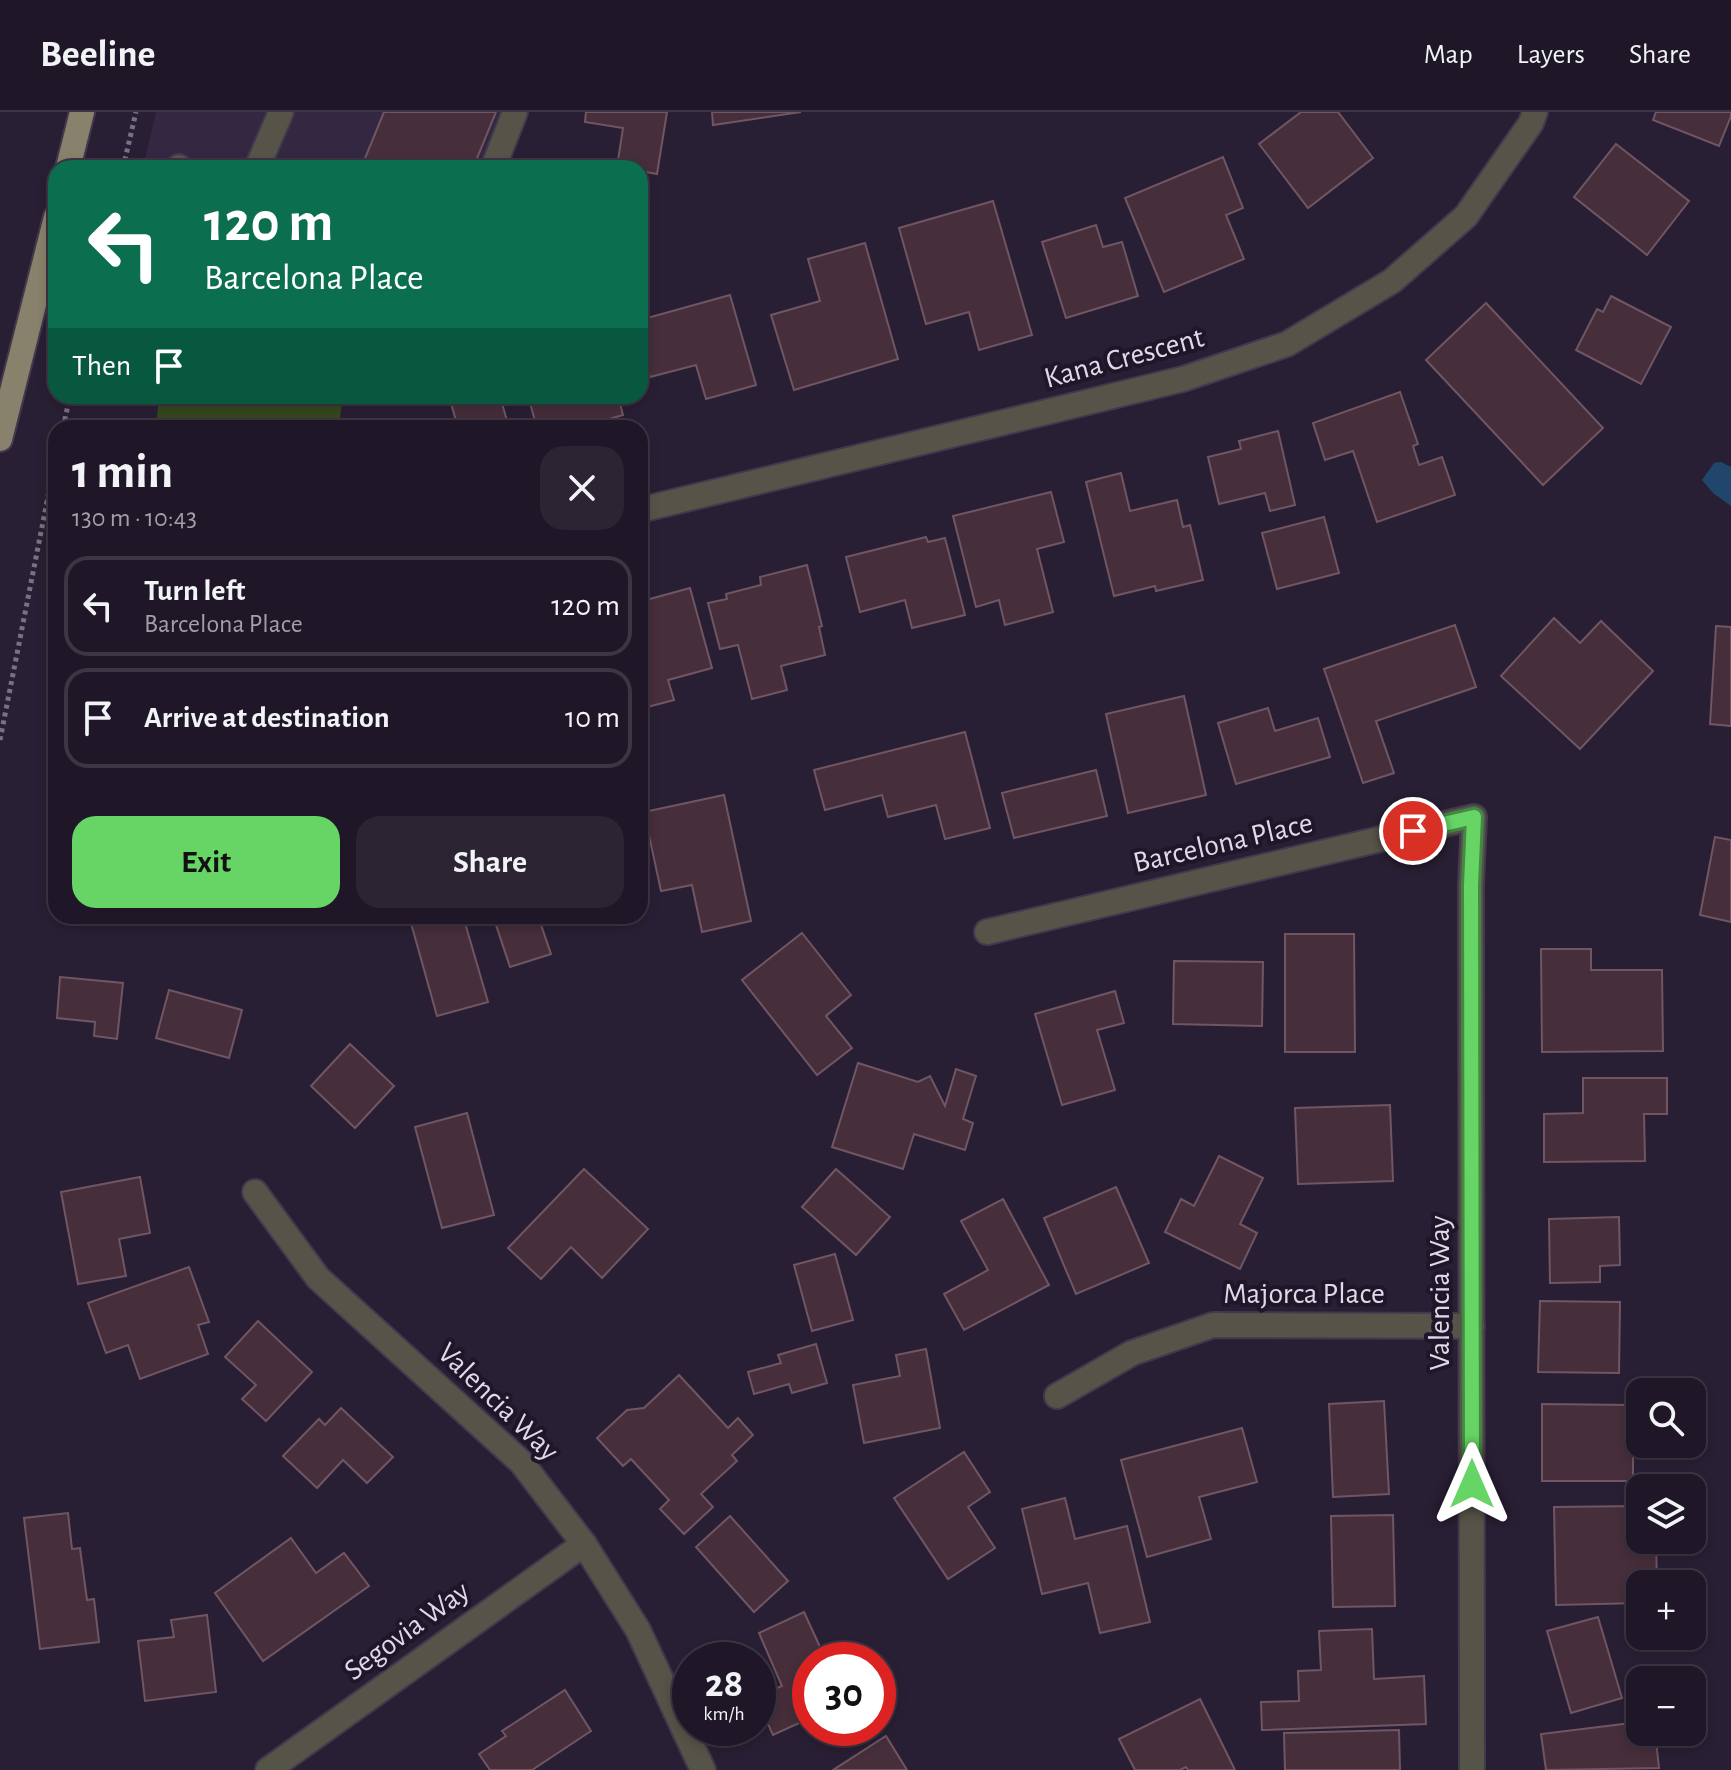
<!DOCTYPE html>
<meta charset="utf-8">
<style>
:root{--surface:#1f1727;--page:#2c2433;--text:#f1f3f6;--muted:#a19fa7;--line:#3c3644;--accent:#67d466}
body{margin:0;font-family:"Alegreya Sans",sans-serif;background:var(--page);color:var(--text);height:100vh;display:flex;flex-direction:column;font-size:30px;white-space:nowrap}
*{box-sizing:border-box;margin:0}
p{font-size:26px;color:var(--muted)}
.icon{flex:none;width:44px;height:44px;fill:none;stroke:currentColor;stroke-width:2;stroke-linecap:round;stroke-linejoin:round}
.map{position:relative;flex:1;overflow:hidden}
.drawer{position:absolute;left:48px;top:308px;width:600px;height:504px;display:flex;flex-direction:column;background:var(--surface);border-radius:24px;box-shadow:0 4px 12px #0003,0 0 0 2px var(--line)}
.drawer>*{flex:none}
.hud{position:absolute;left:48px;top:48px;width:600px;height:244px;border-radius:24px;box-shadow:0 4px 12px #0003,0 0 0 2px var(--line);background:#0b6e4f;color:#fff;overflow:hidden}
.buttons{position:absolute;left:1626px;top:1266px;display:grid;gap:16px}
.buttons a{display:grid;place-items:center;width:80px;height:80px;border-radius:16px;background:var(--surface);box-shadow:0 4px 12px #0003,0 0 0 2px var(--line);font-size:40px}
.speed{position:absolute;left:672px;top:1530px;display:flex;gap:16px;font-size:40px;font-weight:700;text-align:center}
.speed>*{display:grid;place-content:center;width:104px;height:104px;border-radius:50%;background:var(--surface);box-shadow:0 4px 12px #0003,0 0 0 2px var(--line);line-height:1}
.speed small{font-size:20px;font-weight:400}
.speed .limit{border:12px solid #d22;background:#fff;color:#111}
.pin{position:absolute;display:grid;place-items:center;width:68px;height:68px;color:#fff;margin:-34px;border:4px solid #fff;border-radius:50%;box-shadow:0 2px 8px #0007}
.me{position:absolute;width:88px;margin:-44px;rotate:0deg;stroke-linejoin:round;filter:drop-shadow(0 0 6px #0008)}
.turn{display:flex;align-items:center;gap:28px;height:168px;padding:0 24px;font-size:36px}
.turn .icon{width:104px;height:104px;stroke-width:2.5}
.turn b{display:block;font-size:56px;line-height:68px}
.then{display:flex;align-items:center;height:76px;padding:0 24px;background:#0003;gap:16px;font-size:30px}
.round{display:grid;place-items:center;flex:none;width:84px;height:84px;border-radius:24px;background:var(--page)}
.head{display:flex;align-items:center;justify-content:space-between;height:136px;padding:0 24px}
h1{font-size:48px;font-weight:700;line-height:60px}
.button{display:flex;gap:16px;margin-top:auto;padding:16px 24px}
.button a{flex:1;height:92px;border-radius:24px;background:var(--accent);color:#111;font-size:32px;font-weight:700;line-height:92px;text-align:center}
.button a+a{background:var(--page);color:var(--text)}
ul{padding:0;list-style:none}
li{display:flex;align-items:center;gap:24px;height:100px;margin:0 16px 12px;padding:0 8px;border:4px solid var(--line);border-radius:24px}
li div{flex:1}
li b{display:block;font-size:30px}
li em{font-style:normal}
header{display:flex;align-items:center;gap:48px;box-sizing:border-box;height:112px;padding:0 40px;background:var(--surface);border-bottom:2px solid var(--line)}
header strong{font-size:38px}
nav{display:flex;gap:44px;margin-inline-start:auto;font-size:28px}
.map>svg:first-child{display:block}
.built{fill:#342742}
.green{fill:#35481e}
.water{fill:#21466b}
.building{fill:#462e3a;stroke:#705663;stroke-width:2}
.lines{fill:none;stroke-linecap:round;stroke-linejoin:round}
.minor-casing{stroke:#43394d;stroke-width:28}
.major-casing{stroke:#43394d;stroke-width:28}
.path{stroke:#797183;stroke-width:5;stroke-dasharray:4 4;stroke-linecap:butt}
.minor{stroke:#565348;stroke-width:24}
.major{stroke:#88816b;stroke-width:24}
.route-casing{stroke:#438a42;stroke-width:20}
.route{stroke:#67d466;stroke-width:14}
.labels{text-anchor:middle;dominant-baseline:central;stroke-width:8;stroke-linejoin:round;paint-order:stroke}
.street-label{font-size:30px;fill:#e0dae8;stroke:#1f162a}
</style>
<header>
<strong>Beeline</strong>
<nav><a>Map</a><a>Layers</a><a>Share</a></nav>
</header>
<div class="map">
<svg width="1731" height="1658" viewBox="0 0 1731 1658">
<rect width="100%" height="100%" fill="#291f34"/>
<polygon class="built" points="156,0 517,0 495,56 143,56"/>
<polygon class="green" points="159,284 295,284 342,290 339,316 156,316"/>
<polygon class="water" points="1721,350 1731,355 1731,394 1713,381 1702,368 1714,351"/>
<g class="building">
<polygon points="384,0 496,0 473,56 361,56"/>
<polygon points="586,0 667,0 657,62 640,59 640,56 617,55 623,16 585,10"/>
<polygon points="712,0 801,0 713,13"/>
<polygon points="1301,0 1338,0 1373,46 1308,96 1259,32"/>
<polygon points="1656,0 1731,0 1731,4 1719,34 1653,8"/>
<polygon points="1616,32 1689,89 1647,143 1574,85"/>
<polygon points="1223,45 1243,96 1226,103 1244,147 1164,180 1125,86"/>
<polygon points="993,89 1032,223 979,238 969,200 926,212 899,116"/>
<polygon points="1096,113 1103,135 1122,130 1138,184 1066,206 1042,130"/>
<polygon points="865,131 898,247 794,278 771,203 820,189 808,147"/>
<polygon points="730,183 756,273 706,287 696,253 650,265 640,230 640,208"/>
<polygon points="1611,184 1671,215 1641,272 1576,238 1597,197 1603,200"/>
<polygon points="1486,191 1603,316 1543,373 1426,248"/>
<polygon points="1400,280 1418,332 1413,334 1419,353 1442,345 1455,383 1377,410 1353,339 1325,348 1313,311"/>
<polygon points="449,284 500,284 509,316 458,316"/>
<polygon points="528,284 618,284 623,303 579,316 537,316"/>
<polygon points="1278,319 1295,393 1270,399 1265,381 1219,392 1208,345 1241,337 1239,329"/>
<polygon points="1121,361 1130,399 1177,388 1183,415 1190,413 1203,468 1156,479 1155,474 1114,484 1086,370"/>
<polygon points="1051,380 1064,430 1037,437 1053,500 1005,513 999,488 976,495 953,404"/>
<polygon points="1324,405 1339,461 1277,477 1262,421"/>
<polygon points="926,425 928,430 945,426 965,503 912,516 905,488 860,500 846,445"/>
<polygon points="807,453 822,514 819,515 825,543 781,554 787,578 752,587 738,533 720,537 708,491 727,487 726,482 761,473 760,465"/>
<polygon points="690,476 712,556 668,568 674,588 640,597 640,503 649,501 646,488"/>
<polygon points="1554,506 1580,531 1601,509 1653,559 1580,637 1501,564"/>
<polygon points="1455,513 1476,575 1376,609 1394,661 1363,671 1324,557"/>
<polygon points="1716,514 1731,515 1731,614 1710,612"/>
<polygon points="1184,584 1206,683 1128,701 1106,602"/>
<polygon points="1268,596 1275,619 1318,606 1330,645 1236,672 1218,611"/>
<polygon points="965,620 990,716 945,727 936,693 888,705 882,683 825,698 814,658"/>
<polygon points="1096,658 1107,704 1014,726 1002,681"/>
<polygon points="724,683 751,809 702,820 692,773 661,779 644,700"/>
<polygon points="1715,725 1731,728 1731,810 1700,803"/>
<polygon points="409,804 463,804 488,890 437,904"/>
<polygon points="493,804 538,804 551,842 510,855"/>
<polygon points="802,821 851,883 826,904 852,936 817,963 742,868"/>
<polygon points="1285,822 1354,822 1355,940 1285,940"/>
<polygon points="1541,837 1591,837 1591,858 1662,858 1663,939 1542,940"/>
<polygon points="1174,849 1263,850 1262,914 1173,912"/>
<polygon points="60,865 123,871 117,927 94,924 95,910 57,906"/>
<polygon points="169,878 242,898 229,946 156,926"/>
<polygon points="1115,879 1124,911 1097,918 1115,978 1062,993 1035,902"/>
<polygon points="350,932 394,974 355,1016 311,974"/>
<polygon points="858,951 918,970 930,964 945,994 956,957 976,964 963,1007 973,1011 965,1038 914,1022 903,1057 832,1035"/>
<polygon points="1583,966 1667,966 1667,1002 1644,1002 1645,1049 1544,1050 1544,1002 1583,1001"/>
<polygon points="1390,993 1393,1069 1298,1072 1295,996"/>
<polygon points="467,1001 494,1103 442,1116 415,1015"/>
<polygon points="1219,1044 1263,1066 1240,1112 1257,1121 1240,1157 1165,1120 1181,1087 1194,1094"/>
<polygon points="584,1057 648,1117 602,1166 571,1135 541,1167 508,1136"/>
<polygon points="836,1057 890,1105 856,1143 802,1095"/>
<polygon points="140,1065 150,1121 119,1127 126,1164 78,1172 61,1080"/>
<polygon points="1116,1075 1149,1151 1076,1182 1044,1106"/>
<polygon points="1003,1087 1049,1173 964,1218 944,1182 988,1158 961,1109"/>
<polygon points="1619,1105 1620,1153 1600,1154 1600,1170 1550,1171 1549,1107"/>
<polygon points="835,1142 853,1208 812,1219 794,1153"/>
<polygon points="189,1155 209,1210 198,1213 208,1242 140,1267 128,1233 106,1241 88,1191"/>
<polygon points="1540,1189 1620,1190 1619,1261 1538,1260"/>
<polygon points="258,1209 312,1260 266,1309 242,1287 256,1273 225,1245"/>
<polygon points="816,1232 827,1271 792,1281 789,1272 754,1282 748,1260 781,1251 778,1243"/>
<polygon points="926,1237 940,1316 864,1331 853,1273 900,1264 896,1243"/>
<polygon points="679,1263 728,1316 738,1306 753,1323 732,1343 737,1349 701,1382 713,1395 684,1422 660,1397 669,1388 631,1347 623,1354 597,1326 627,1298 644,1296"/>
<polygon points="1384,1289 1389,1382 1333,1385 1329,1292"/>
<polygon points="1542,1292 1633,1293 1633,1369 1542,1369"/>
<polygon points="341,1296 393,1345 367,1371 343,1348 317,1376 283,1344 319,1307 325,1313"/>
<polygon points="1242,1316 1257,1370 1199,1385 1211,1427 1147,1445 1121,1348"/>
<polygon points="964,1340 990,1380 968,1395 995,1436 948,1467 894,1386"/>
<polygon points="1065,1386 1075,1427 1127,1414 1150,1510 1100,1521 1088,1471 1042,1482 1022,1397"/>
<polygon points="1640,1394 1640,1428 1656,1428 1657,1472 1640,1472 1640,1491 1556,1493 1554,1395"/>
<polygon points="68,1401 72,1437 80,1436 87,1488 94,1487 99,1530 40,1537 24,1406"/>
<polygon points="1393,1403 1395,1494 1333,1495 1331,1404"/>
<polygon points="730,1404 788,1469 754,1500 696,1435"/>
<polygon points="291,1426 316,1461 344,1441 369,1474 263,1549 215,1481"/>
<polygon points="804,1500 826,1548 810,1548 810,1606 773,1623 758,1590 758,1584 782,1574 759,1521"/>
<polygon points="207,1503 216,1580 145,1589 138,1529 174,1525 171,1508"/>
<polygon points="1598,1505 1622,1586 1571,1601 1547,1519"/>
<polygon points="1372,1517 1374,1567 1424,1564 1426,1612 1262,1618 1261,1590 1299,1589 1298,1559 1321,1558 1319,1519"/>
<polygon points="565,1578 591,1619 532,1658 490,1658 479,1642 506,1624 502,1619"/>
<polygon points="1200,1587 1235,1658 1188,1658 1186,1655 1180,1658 1135,1658 1119,1627"/>
<polygon points="1640,1610 1640,1620 1655,1620 1659,1656 1546,1658 1541,1622"/>
<polygon points="1399,1618 1400,1658 1285,1658 1284,1621"/>
<polygon points="886,1624 907,1658 833,1658"/>
</g>
<g class="lines">
<g class="minor-casing">
<g id="minor">
<polyline points="179,55 180,56"/>
<polyline points="257,56 281,0"/>
<polyline points="493,56 515,0"/>
<polyline points="640,398 1183,267 1287,232 1392,169 1466,104 1531,11 1535,0"/>
<polyline points="987,820 1474,705 1471,773 1472,1658"/>
<polyline points="255,1080 318,1166 521,1350 584,1432 638,1518 703,1658"/>
<polyline points="1057,1284 1132,1241 1213,1213 1472,1214"/>
<polyline points="268,1658 584,1432"/>
</g>
</g>
<g class="major-casing">
<g id="major">
<polyline points="68,56 82,0"/>
<polyline points="0,327 56,105"/>
</g>
</g>
<g class="path">
<polyline points="123,56 136,0"/>
<polyline points="63,316 70,284"/>
<polyline points="45,390 56,391"/>
<polyline points="0,628 56,344"/>
</g>
<use href="#minor" class="minor"/>
<use href="#major" class="major"/>
</g>
<g class="lines">
<g class="route-casing">
<polyline id="route" points="1413,719 1474,705 1471,773 1472,1372"/>
</g>
<use href="#route" class="route"/>
</g>
<g class="labels">
<g class="street-label">
<text transform="translate(1124 246) rotate(-15)">Kana Crescent</text>
<text transform="translate(1223 731) rotate(-13)">Barcelona Place</text>
<text transform="translate(1440 1181) rotate(-90)">Valencia Way</text>
<text x="1304" y="1182">Majorca Place</text>
<text transform="translate(498 1290) rotate(44)">Valencia Way</text>
<text transform="translate(407 1519) rotate(-36)">Segovia Way</text>
</g>
</g>
</svg>
<div class="buttons">
<a><svg class="icon" aria-label="search" viewBox="0 0 24 24"><circle cx="10" cy="10" r="6"/><path d="M15 15l6 6"/></svg></a>
<a><svg class="icon" aria-label="layers" viewBox="0 0 24 24"><path d="M12 4l9 5-9 5-9-5zM3 14l9 5 9-5"/></svg></a>
<a>+</a>
<a>−</a>
</div>
<div class="speed"><div>28<small>km/h</small></div><div class="limit">30</div></div>
<div class="pin" style="left:1413px;top:719px;background:#d93025"><svg class="icon" aria-label="arrive" viewBox="0 0 24 24"><path d="M6 21V4h12l-3 4 3 4H6"/></svg></div>
<svg class="me" style="left:1472px;top:1372px" viewBox="-20 -20 40 40"><path d="M0-17L14 15 0 8-14 15z" fill="#67d466" stroke="#fff" stroke-width="4"/></svg>
<div class="hud">
<div class="turn"><svg class="icon" aria-label="left" viewBox="0 0 24 24"><path d="M17 20v-9H6M10 6l-5 5 5 5"/></svg><div><b>120 m</b>Barcelona Place</div></div>
<div class="then">Then<svg class="icon" aria-label="arrive" viewBox="0 0 24 24"><path d="M6 21V4h12l-3 4 3 4H6"/></svg></div>
</div>
<section class="drawer">
<div class="head"><div><h1>1 min</h1><p>130 m · 10:43</p></div><a class="round"><svg class="icon" aria-label="close" viewBox="0 0 24 24"><path d="M6 6l12 12M18 6L6 18"/></svg></a></div>
<ul>
<li><svg class="icon" aria-label="left" viewBox="0 0 24 24"><path d="M17 20v-9H6M10 6l-5 5 5 5"/></svg><div><b>Turn left</b><p>Barcelona Place</p></div><em>120 m</em></li>
<li><svg class="icon" aria-label="arrive" viewBox="0 0 24 24"><path d="M6 21V4h12l-3 4 3 4H6"/></svg><div><b>Arrive at destination</b></div><em>10 m</em></li>
</ul>
<div class="button"><a>Exit</a><a>Share</a></div>
</section>
</div>
